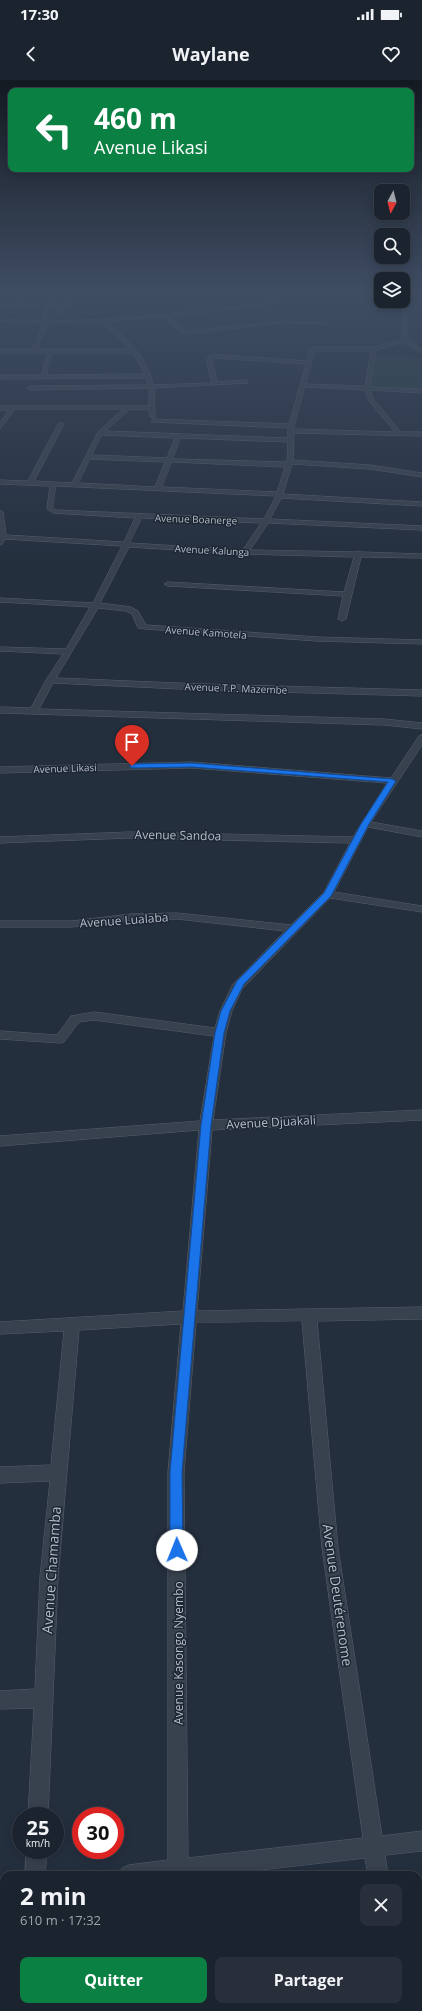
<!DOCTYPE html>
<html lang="fr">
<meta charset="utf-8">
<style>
:root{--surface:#1b232e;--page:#282f3a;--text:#f1f3f6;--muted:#a0a4aa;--line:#39404a;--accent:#0b8043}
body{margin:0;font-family:"Open Sans",sans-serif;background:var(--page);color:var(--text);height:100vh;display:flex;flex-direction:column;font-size:15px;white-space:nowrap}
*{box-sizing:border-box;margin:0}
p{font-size:13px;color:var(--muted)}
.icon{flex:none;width:22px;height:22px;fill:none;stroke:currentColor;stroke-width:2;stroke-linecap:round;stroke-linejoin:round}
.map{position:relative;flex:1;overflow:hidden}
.sheet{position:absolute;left:0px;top:1791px;width:422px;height:140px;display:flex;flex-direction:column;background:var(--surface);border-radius:12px 12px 0 0;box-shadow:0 2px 10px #0003,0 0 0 1px var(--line)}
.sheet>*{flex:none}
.top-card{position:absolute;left:8px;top:8px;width:406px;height:84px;border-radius:8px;box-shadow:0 2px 10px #0003,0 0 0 1px var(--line);background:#0b8043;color:#fff;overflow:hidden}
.needle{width:26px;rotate:187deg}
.fabs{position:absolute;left:374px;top:104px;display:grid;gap:8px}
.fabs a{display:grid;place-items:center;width:36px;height:36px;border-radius:8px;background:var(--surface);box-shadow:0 2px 10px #0003,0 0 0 1px var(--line);font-size:20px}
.speed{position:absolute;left:12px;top:1727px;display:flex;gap:8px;font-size:20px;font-weight:700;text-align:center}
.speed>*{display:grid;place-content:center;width:52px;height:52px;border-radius:50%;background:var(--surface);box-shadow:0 2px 10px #0003,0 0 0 1px var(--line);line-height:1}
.speed small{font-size:10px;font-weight:400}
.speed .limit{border:6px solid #d22;background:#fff;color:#111}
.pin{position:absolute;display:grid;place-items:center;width:34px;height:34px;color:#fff;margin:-41px -17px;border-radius:50% 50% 50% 0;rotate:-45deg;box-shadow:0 0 4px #0007}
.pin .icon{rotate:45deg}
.me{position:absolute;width:44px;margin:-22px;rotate:359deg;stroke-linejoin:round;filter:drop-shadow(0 0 3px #0008)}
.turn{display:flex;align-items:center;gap:14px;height:84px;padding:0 20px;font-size:18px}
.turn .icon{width:52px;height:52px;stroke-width:2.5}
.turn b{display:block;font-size:28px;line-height:34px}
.round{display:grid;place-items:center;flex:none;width:42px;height:42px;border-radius:8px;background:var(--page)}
.headline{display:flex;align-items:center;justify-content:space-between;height:68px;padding:0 20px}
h1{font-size:24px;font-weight:700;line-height:30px}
.action{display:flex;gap:8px;margin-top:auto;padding:8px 20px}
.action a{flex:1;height:46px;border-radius:8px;background:var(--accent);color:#fff;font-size:16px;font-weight:700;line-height:46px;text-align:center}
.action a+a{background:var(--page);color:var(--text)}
.status{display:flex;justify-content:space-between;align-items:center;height:28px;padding:0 20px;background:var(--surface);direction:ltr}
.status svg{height:11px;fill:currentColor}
header{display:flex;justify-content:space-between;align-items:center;height:52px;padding:0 20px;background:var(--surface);font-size:18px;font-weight:700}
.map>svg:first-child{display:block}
.green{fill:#263c3f}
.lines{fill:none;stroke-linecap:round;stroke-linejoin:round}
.minor-casing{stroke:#565f6c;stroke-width:1}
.secondary-casing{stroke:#565f6c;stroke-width:1}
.minor{fill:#38414e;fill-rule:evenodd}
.secondary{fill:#465061;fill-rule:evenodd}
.route{fill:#1a73e8;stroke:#114b97}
.labels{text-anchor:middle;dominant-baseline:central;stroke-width:3;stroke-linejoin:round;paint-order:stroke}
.far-street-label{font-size:10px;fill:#b4bcc9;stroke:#1d2633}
.street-label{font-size:12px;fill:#b4bcc9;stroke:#1d2633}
.near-street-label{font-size:14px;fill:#b4bcc9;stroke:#1d2633}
</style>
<div class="status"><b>17:30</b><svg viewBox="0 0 49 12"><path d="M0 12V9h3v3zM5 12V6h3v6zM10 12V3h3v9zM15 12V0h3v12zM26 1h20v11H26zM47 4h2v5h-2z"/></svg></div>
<header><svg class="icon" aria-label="back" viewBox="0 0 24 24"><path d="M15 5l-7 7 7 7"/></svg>Waylane<svg class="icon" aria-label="heart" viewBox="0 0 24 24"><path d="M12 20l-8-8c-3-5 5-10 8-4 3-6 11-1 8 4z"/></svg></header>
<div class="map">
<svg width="422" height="1931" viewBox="0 0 422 1931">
<rect width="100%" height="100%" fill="#242f3e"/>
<polygon class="green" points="374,276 422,278 422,310 371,308"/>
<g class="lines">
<g class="minor-casing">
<g id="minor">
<path d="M 21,212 L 26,212 L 16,223 L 45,224 L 55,214 L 40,212 L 64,212 L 51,224 L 63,225 L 74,212 L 79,212 L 63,230 L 65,234 L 61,234 L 59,230 L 61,227 L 48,227 L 46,239 L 50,241 C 140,239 232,230 320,212 L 331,212 L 256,226 L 169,236 L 184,250 L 188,251 L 282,241 L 329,242 L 327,244 L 282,243 L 188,254 L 180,252 L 164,237 L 106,241 C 128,260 147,276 153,305 L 212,303 L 206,280 L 211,274 L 307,281 L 310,269 L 313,267 L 374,267 L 402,259 L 403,212 L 406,212 L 407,259 L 422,269 L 422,273 L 403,262 L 376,270 L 370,307 L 422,309 L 422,313 L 370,310 L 374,320 L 401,352 L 422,352 L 422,356 L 294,353 L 293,380 L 370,385 L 422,393 L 422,397 L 370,389 L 292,384 L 283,414 L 422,422 L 422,426 L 281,418 L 270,439 L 422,446 L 422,450 L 268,443 L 250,470 L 355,472 L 358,471 L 361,472 L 422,474 L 422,478 L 361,477 L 346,539 L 342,541 L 338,539 L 343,516 L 168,506 L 164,504 L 168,502 L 344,512 L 354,477 L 245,474 L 129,467 L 100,523 L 131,527 L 138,531 L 146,545 L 317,557 L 422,560 L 422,564 L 317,561 L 146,549 L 138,548 L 132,534 L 126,531 L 98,528 L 56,598 L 202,604 L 422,610 L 422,616 L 202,610 L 53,603 L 39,629 L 384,639 L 422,643 L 422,649 L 384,645 L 0,633 L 0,627 L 31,628 L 46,600 L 63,574 L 0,571 L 0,567 L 66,569 L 90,527 L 0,522 L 0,518 L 93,523 L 122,466 L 5,459 L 2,464 L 0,465 L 0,430 L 3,432 L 6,455 L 124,462 L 135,438 L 53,433 L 47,429 L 50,406 L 0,404 L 0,400 L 28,401 L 58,344 L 61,342 L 64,344 L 34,401 L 72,403 L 98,352 L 123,329 L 15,329 L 0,349 L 0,343 L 9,330 L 0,330 L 0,326 L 149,326 L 149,308 L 30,310 L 27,308 L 30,306 L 148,305 L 146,298 L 0,299 L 0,295 L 42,295 L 47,273 L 0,273 L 0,269 L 32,269 L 44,244 L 0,241 L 0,239 L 44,241 L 42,239 L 44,227 L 0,225 L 0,223 L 11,223 ZM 101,242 L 130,269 L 37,269 L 48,244 ZM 315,271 L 371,271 L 365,306 L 306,304 ZM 52,273 L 133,273 L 145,294 L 47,295 ZM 213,278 L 306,284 L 289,344 L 153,339 L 151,342 L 288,348 L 288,358 L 105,351 L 130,329 L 149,330 L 150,337 L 155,338 L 154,308 L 248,303 L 246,300 L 217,302 L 212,280 ZM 305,307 L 365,310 L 369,321 L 395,352 L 294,349 ZM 102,355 L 175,358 L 167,378 L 92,375 ZM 181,358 L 288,362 L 287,382 L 173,379 ZM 90,379 L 165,382 L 155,407 L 79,403 ZM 172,382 L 285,387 L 277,412 L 162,407 ZM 56,406 L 276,416 L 264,439 L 56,430 L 53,428 ZM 142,438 L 261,443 L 243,470 L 130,463 Z"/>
<path d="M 422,655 L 422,665 L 371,742 L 422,751 L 422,757 L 368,747 L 334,812 L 422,826 L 422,832 L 330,818 L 242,909 L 232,931 L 226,953 L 213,1040 L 422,1030 L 422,1040 L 212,1050 L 197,1231 L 422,1227 L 422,1239 L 317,1241 L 338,1468 L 382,1756 L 422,1751 L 422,1771 L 385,1775 L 388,1795 L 368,1795 L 365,1778 L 216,1795 L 119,1795 L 122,1788 L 129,1785 L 168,1780 L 168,1392 L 181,1244 L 79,1250 L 58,1497 L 48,1736 L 28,1736 L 34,1628 L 0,1629 L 0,1611 L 35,1609 L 40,1497 L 50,1401 L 0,1403 L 0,1387 L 51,1385 L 64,1251 L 0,1254 L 0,1242 L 183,1231 L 199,1050 L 0,1066 L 0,1056 L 200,1041 L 214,956 L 94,940 L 79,942 L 64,962 L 60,963 L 0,959 L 0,951 L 57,955 L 71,936 L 94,932 L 215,948 L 220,931 L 233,904 L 285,851 L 177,839 L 131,840 L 72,847 L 0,847 L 0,841 L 72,841 L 131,834 L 177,833 L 291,845 L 324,812 L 350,763 L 129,758 L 0,763 L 0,757 L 129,752 L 353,757 L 387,703 L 192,688 L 0,693 L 0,687 L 192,682 L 391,698 L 419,656 ZM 302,1241 L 322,1468 L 363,1758 L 188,1778 L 184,1392 L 196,1243 Z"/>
<polygon points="27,1770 47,1770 45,1795 25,1795"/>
<rect x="13" y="1927" width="22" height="4"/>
<polygon points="199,1927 221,1927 222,1931 200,1931"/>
<rect x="387" y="1927" width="22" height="4"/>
</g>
</g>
<g class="secondary-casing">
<polygon id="secondary" points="403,212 422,214 422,218 403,214"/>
</g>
<use href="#minor" class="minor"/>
<use href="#secondary" class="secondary"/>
</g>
<linearGradient id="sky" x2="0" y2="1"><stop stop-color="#141a22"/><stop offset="0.44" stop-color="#3f4d63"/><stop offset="1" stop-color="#3f4d63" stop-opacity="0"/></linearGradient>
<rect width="422" height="483" fill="url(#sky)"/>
<polygon class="route" points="192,683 392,699 396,701 369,744 331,816 244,904 230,931 224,953 211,1045 182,1392 183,1470 181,1474 177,1476 172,1474 170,1470 170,1392 201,1045 215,953 221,931 237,901 324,813 361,744 388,702 192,687 132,688 129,686 132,684"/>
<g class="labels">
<g class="far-street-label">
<text transform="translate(196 439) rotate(2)">Avenue Boanerge</text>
<text transform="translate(212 470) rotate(3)">Avenue Kalunga</text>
<text transform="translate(206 552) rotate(4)">Avenue Kamotela</text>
<text transform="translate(236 608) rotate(2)">Avenue T.P. Mazembe</text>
<text transform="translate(65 688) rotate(-2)">Avenue Likasi</text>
</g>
<g class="street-label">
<text transform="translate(178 755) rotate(1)">Avenue Sandoa</text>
<text transform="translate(124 840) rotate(-4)">Avenue Lualaba</text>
<text transform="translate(271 1042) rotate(-3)">Avenue Djuakali</text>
<text transform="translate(178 1573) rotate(-90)">Avenue Kasongo Nyembo</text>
</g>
<g class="near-street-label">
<text transform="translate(51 1490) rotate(-86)">Avenue Chamamba</text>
<text transform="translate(338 1515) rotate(82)">Avenue Deutérenome</text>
</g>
</g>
</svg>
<div class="fabs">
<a><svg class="needle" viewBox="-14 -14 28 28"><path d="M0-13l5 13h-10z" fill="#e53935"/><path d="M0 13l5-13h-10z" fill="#a0a4aa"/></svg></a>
<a><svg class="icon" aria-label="search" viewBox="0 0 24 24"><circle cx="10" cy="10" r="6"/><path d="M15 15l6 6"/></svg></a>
<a><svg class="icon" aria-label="layers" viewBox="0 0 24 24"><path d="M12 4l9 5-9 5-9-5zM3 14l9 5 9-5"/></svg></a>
</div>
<div class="speed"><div>25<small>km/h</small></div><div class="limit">30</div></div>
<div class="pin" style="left:132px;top:686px;background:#d93025"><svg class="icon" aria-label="arrive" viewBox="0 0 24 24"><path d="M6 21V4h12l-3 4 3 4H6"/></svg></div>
<svg class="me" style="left:177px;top:1470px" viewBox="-20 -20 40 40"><circle r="19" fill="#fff"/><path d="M0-13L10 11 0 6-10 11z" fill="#1a73e8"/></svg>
<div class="top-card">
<div class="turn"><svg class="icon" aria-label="left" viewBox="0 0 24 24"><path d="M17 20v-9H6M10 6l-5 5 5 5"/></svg><div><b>460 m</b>Avenue Likasi</div></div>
</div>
<section class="sheet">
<div class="headline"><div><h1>2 min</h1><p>610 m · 17:32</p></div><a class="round"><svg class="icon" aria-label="close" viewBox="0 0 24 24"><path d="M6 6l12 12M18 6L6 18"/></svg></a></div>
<div class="action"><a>Quitter</a><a>Partager</a></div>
</section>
</div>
